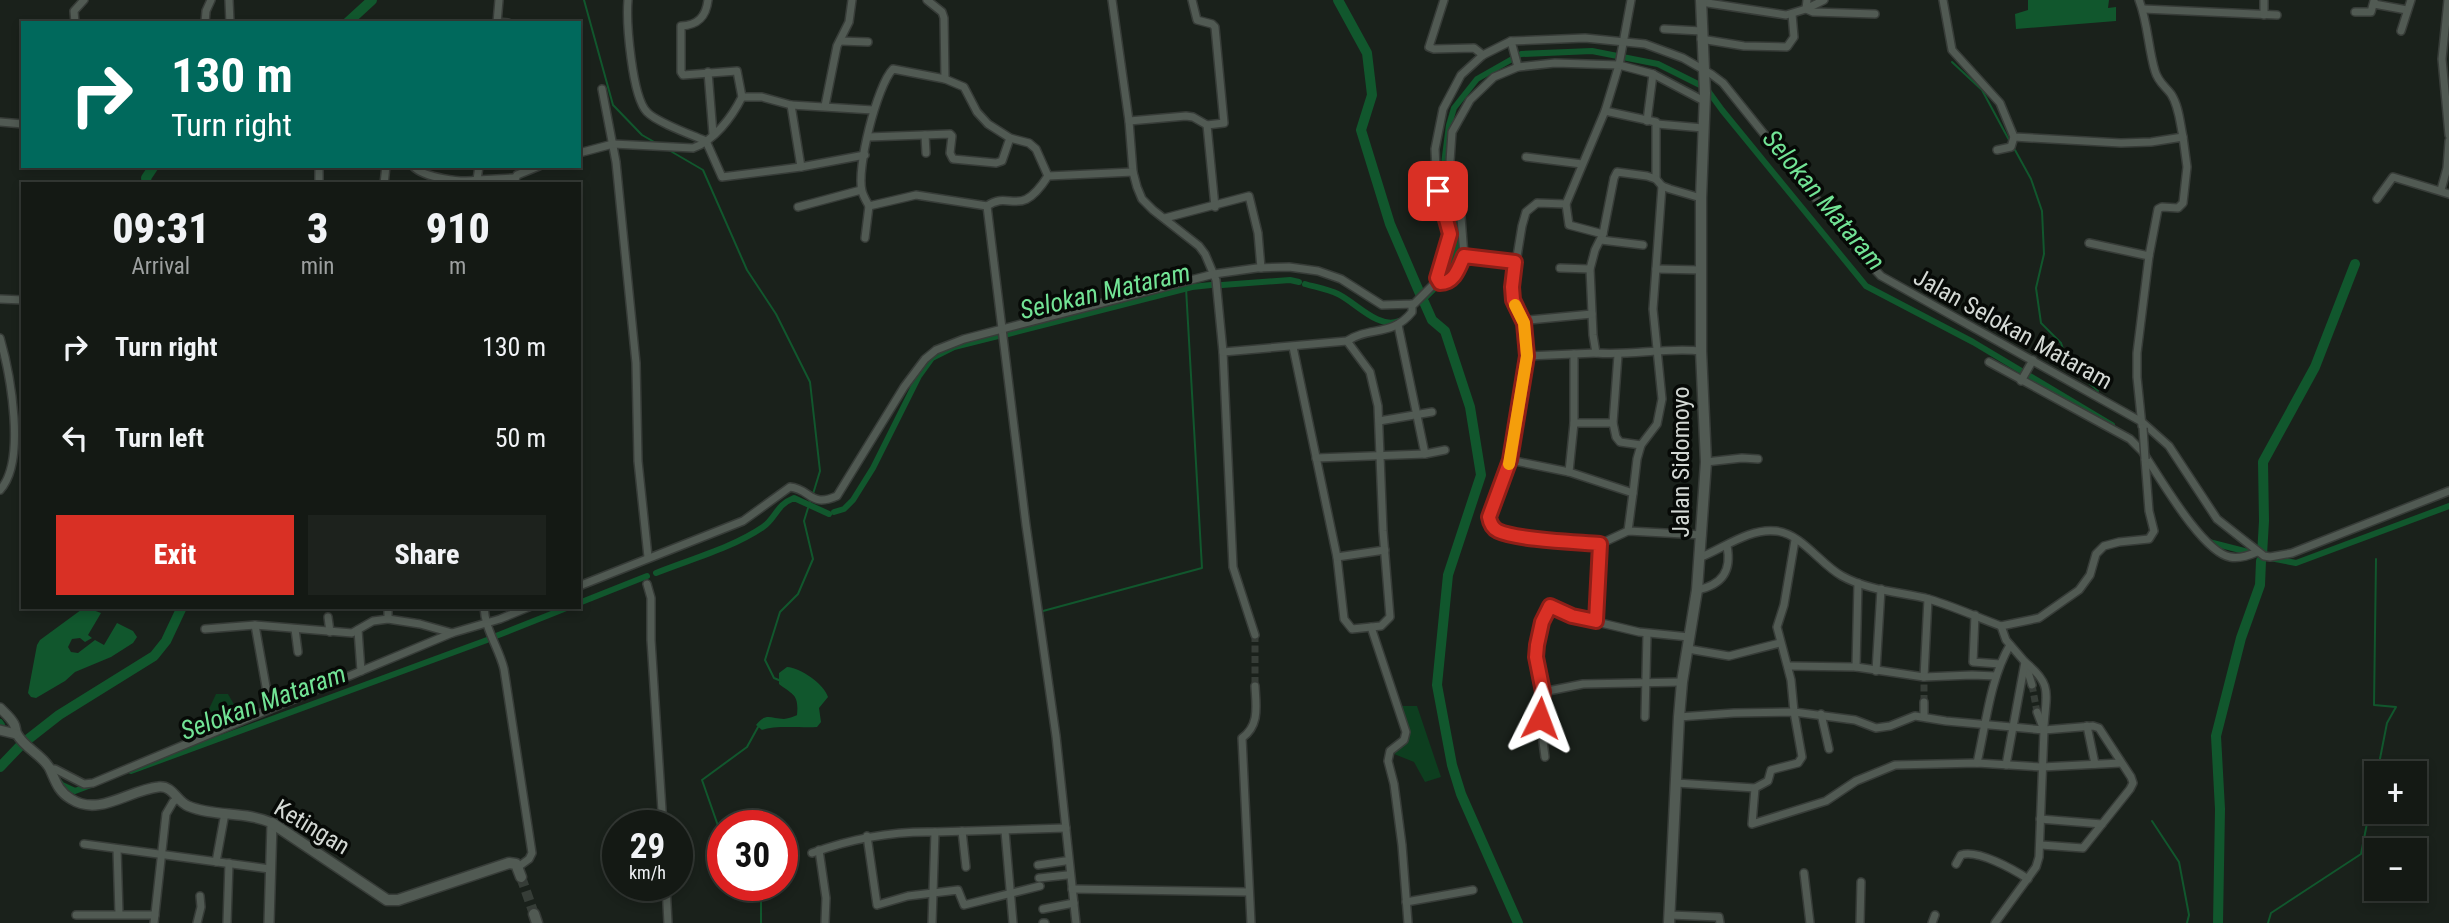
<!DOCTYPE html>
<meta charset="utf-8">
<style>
:root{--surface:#141914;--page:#1d221d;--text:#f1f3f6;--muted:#9da0a0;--line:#333834;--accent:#d93025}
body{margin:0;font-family:"Roboto Condensed",sans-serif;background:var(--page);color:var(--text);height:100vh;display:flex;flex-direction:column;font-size:26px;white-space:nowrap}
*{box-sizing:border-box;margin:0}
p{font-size:23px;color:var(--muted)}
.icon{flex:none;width:38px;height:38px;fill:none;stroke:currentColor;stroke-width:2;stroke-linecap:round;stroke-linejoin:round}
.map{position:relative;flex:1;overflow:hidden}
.side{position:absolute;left:21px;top:182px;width:560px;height:427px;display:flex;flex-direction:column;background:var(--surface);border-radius:0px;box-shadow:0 4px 10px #0003,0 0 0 2px var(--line)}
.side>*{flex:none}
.guide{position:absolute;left:21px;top:21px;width:560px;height:147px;border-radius:0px;box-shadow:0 4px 10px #0003,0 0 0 2px var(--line);background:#00695c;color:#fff;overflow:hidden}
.controls{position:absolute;left:2364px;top:761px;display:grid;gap:14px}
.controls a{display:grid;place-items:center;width:63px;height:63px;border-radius:0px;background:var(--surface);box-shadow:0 4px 10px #0003,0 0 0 2px var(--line);font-size:35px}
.speed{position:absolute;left:602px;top:810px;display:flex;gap:14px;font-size:35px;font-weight:700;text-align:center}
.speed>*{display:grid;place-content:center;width:91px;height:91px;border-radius:50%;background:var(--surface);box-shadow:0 4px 10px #0003,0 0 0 2px var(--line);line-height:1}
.speed small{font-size:18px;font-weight:400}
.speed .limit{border:10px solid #d22;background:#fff;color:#111}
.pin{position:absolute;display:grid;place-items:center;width:60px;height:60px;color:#fff;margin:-30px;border-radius:14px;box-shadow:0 4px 10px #0006}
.me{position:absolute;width:77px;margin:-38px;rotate:3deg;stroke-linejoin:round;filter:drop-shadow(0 0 5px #0008)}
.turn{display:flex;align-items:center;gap:24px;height:147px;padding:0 35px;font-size:32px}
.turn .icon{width:91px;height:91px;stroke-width:2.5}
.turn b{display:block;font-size:49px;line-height:60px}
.eta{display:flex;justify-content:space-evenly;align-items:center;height:119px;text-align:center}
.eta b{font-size:42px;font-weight:800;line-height:49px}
.cta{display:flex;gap:14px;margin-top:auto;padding:14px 35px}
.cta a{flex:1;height:80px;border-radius:0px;background:var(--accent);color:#fff;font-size:28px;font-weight:800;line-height:80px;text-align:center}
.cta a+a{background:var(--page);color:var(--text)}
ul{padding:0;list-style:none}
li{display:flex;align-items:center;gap:21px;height:91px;padding:0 35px}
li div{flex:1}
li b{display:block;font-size:26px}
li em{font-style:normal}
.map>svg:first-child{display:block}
.green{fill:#0d3e1f}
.water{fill:#11572d}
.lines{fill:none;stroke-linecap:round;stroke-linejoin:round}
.stream{stroke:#11572d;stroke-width:2}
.canal{stroke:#11572d;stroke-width:6}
.river{stroke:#11572d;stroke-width:10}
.minor-tunnel{stroke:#363d37;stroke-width:7;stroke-dasharray:7 3.5;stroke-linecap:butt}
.secondary-tunnel{stroke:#363d37;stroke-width:10;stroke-dasharray:10 5;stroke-linecap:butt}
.minor-casing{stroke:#373c38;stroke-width:10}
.tertiary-casing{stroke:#373c38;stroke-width:12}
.secondary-casing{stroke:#373c38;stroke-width:13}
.minor{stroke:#515a53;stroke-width:7}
.tertiary{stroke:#515a53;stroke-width:9}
.secondary{stroke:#515a53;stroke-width:10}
.minor-bridge-casing{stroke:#373c38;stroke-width:10;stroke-linecap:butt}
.minor-bridge{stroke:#515a53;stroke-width:7}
.route-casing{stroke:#8d1f18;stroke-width:18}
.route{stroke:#d93025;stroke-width:12}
.slow{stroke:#f59e0b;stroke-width:12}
.labels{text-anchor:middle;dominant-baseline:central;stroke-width:7;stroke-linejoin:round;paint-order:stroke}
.street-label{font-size:24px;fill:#d4d9d5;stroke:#070a07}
.water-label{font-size:26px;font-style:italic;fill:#72e395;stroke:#070a07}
</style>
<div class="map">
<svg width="2449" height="923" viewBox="0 0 2449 923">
<rect width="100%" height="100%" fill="#1a211b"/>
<g class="green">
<polygon points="216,694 228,694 239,713 219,722 208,711"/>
<polygon points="1402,706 1417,706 1441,777 1425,782 1414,762 1394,754 1409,739"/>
</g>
<g class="water">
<polygon points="2028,0 2109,0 2108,8 2116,7 2116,21 2016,29 2015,14 2028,10"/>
<polygon points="85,607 101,613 88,635 92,638 85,642 80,638 72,639 68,647 71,652 78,653 95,640 104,645 117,623 133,631 137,637 133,643 111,657 75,672 65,681 36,698 31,697 28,693 37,645 40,640"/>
<path d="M 787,667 C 801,668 824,684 828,697 L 819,708 L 821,722 L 817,727 C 802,728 774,725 762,730 L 756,725 C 766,712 771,719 784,719 C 786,719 796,716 797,715 C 799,694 793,695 779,684 L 779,673 Z"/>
</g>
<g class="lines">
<g class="stream">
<polyline points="584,0 613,105 642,135 656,143"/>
<polyline points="1952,62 1982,90 2009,140"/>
<polyline points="667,149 703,170 747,270 776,314 810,382 820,471 813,494"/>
<polyline points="2015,150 2031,179 2042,211 2044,254 2036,288 2041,323 2061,343 2068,364 2098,391"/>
<polyline points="810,502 811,501"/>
<polyline points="2376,559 2374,705 2396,707 2387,723 2377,774"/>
<polyline points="1043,611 1202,568 1186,288"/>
<polyline points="781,681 774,678 765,660 780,612 798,594 813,559 804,521 808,508"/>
<polyline points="2152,821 2179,862 2189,915 2187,923"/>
<polyline points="723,840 702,780 747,747 758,727"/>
<polyline points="753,886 761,888 761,923"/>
<polyline points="2268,923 2271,913 2361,854 2376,777"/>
</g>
<g class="canal">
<polyline points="1445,276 1459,242 1457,226 1449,211 1443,172 1449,125 1454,108 1477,79 1521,54 1592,51 1658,64 1706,88 1722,110 1866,286 1973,342 2112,425"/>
<path d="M 1305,284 C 1315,287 1328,289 1338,294 C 1355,302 1379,330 1399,321"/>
<polyline points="1222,285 1290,280 1299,282"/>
<polyline points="1425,298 1436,287"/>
<polyline points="1008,334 1192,287 1211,285"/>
<polyline points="834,512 844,509 853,500 873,468 919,376 932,358 954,347 998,336"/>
<polyline points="2209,542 2256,554"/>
<polyline points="2270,558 2296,563 2449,506"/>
<path d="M 656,573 C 691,559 732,548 763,527 C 776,518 776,505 794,498 L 829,514"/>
<polyline points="579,603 647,576"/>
<polyline points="496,636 569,607"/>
<polyline points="0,722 2,725"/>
<polyline points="131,771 487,640"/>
<polyline points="58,780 62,785 75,791 91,785"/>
</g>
<g class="river">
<polyline points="1338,0 1367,53 1372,95 1361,130 1390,224 1421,296"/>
<polyline points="347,23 372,0"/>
<polyline points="147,184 146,178 154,166"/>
<polyline points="1424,302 1432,320 1445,331 1470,407 1481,475 1448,575 1437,685 1452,765 1461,794 1518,923"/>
<polyline points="2262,555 2264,521 2263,462 2315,367 2355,264"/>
<polyline points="0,767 22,744 59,715 154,656 166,641 182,607"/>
<polyline points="2218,923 2220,809 2216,736 2241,638 2260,585 2261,561"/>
</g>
<g class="minor-tunnel">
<polyline points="1255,635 1255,686"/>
<polyline points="2032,685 2037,712"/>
<polyline points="1924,702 1924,677"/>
</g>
<polyline class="secondary-tunnel" points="521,877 534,914"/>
<g class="minor-casing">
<g id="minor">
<polyline points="229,0 230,23"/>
<path d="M 628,0 C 626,22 632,97 647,112 C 656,122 692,135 706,141 L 722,177 L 801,167 L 865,155"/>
<polyline points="927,0 942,12 944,18 945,79"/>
<polyline points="1112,0 1129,121 1133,172 1137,187 1142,199 1153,210 1199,246 1205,254 1216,280 1223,352 1233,567 1255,635"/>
<polyline points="1444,0 1429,47 1434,49 1474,48 1483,55"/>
<polyline points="1807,0 1806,9 1813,12 1875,14"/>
<polyline points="1943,0 1952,50 2000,103 2014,137 2121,143 2151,142 2183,137 2187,167 2183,203 2178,208 2162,207 2158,209 2149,256 2137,353 2137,377 2142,426"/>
<path d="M 2139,0 C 2148,23 2148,48 2155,71 C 2158,82 2165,86 2171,94 C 2179,106 2180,123 2183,137"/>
<polyline points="2448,0 2442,59 2449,135"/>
<polyline points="1701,2 1786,15 1806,9 1824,0"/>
<polyline points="2374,4 2407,10"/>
<polyline points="2143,9 2277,15"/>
<polyline points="2355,12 2371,12 2374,1"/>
<polyline points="2264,15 2264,0"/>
<polyline points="497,22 508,23"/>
<polyline points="75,23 74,11 84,0"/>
<polyline points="205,23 206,11 211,0"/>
<polyline points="497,23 499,0"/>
<polyline points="1664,29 1701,31"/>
<polyline points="2401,31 2411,0"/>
<polyline points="1701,39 1744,46 1787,47 1794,37 1792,14"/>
<polyline points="840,41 868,42"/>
<polyline points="1511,41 1518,67"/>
<polyline points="708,72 713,134"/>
<polyline points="602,89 616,162 636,363 638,461 648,557"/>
<polyline points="742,97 762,97 791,105 873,110"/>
<polyline points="791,105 801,167"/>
<polyline points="825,106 837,46 849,22 852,0"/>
<polyline points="1605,111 1656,122 1656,179"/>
<polyline points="1129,121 1186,116 1193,117 1207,125 1224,123 1215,27 1212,24 1197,20 1192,0"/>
<polyline points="1647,121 1653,74"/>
<polyline points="0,122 23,124"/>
<polyline points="1657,124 1703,128"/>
<polyline points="1207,125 1215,207"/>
<polyline points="925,135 926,153"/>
<polyline points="868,137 950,134 952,136 950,153 953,159 996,163 1002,161 1010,138"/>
<polyline points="1997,150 2011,147 2014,137"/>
<path d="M 579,153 L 613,144 L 693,148 C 714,141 732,117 742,97 L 737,71 L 683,75 L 681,72 L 681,26 C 698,25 706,17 708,0"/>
<polyline points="1526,157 1582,164"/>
<polyline points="319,166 319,184"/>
<path d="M 413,166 C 424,178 462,183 477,180"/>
<polyline points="479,166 477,180 514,178"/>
<path d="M 1048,176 C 1019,221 1011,189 987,206 L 916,195 L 869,206 C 867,202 863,196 862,191 C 856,169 877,85 893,69 L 945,79 L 964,87 L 977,112 L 988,124 L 1010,138 L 1029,143 L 1036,149 L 1048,176 L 1133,172"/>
<polyline points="384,184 386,166"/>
<polyline points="513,184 517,175 539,166"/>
<polyline points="2441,190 2447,168 2449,141"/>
<path d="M 1701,198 L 1670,189 L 1662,186 L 1656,179 L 1647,176 L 1617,172 L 1614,178 L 1603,234 L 1595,250 L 1590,269 L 1593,335 L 1596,353 C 1632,356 1665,347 1701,351"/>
<polyline points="2377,199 2393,177 2449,194"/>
<polyline points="1566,204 1537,203 1526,212 1522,226 1512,287 1513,300 1524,323 1527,356 1510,460 1489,517 1490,522 1498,531 1600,544 1596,621"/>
<polyline points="987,206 1026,525 1056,736 1076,923"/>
<polyline points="798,207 861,190"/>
<polyline points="1165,218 1249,196 1258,233 1261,268"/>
<polyline points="1603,234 1569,225 1566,204 1605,111 1619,65 1631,0"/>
<polyline points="865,238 869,206"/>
<polyline points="1601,240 1643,245"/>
<polyline points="2089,243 2149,256"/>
<polyline points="1464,256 1515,262"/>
<polyline points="1560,268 1590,269"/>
<polyline points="1656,269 1701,270"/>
<polyline points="1437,278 1440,283 1449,282 1464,256 1461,217 1449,176 1452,132 1470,100 1494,77 1518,67 1555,63 1619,65 1653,74 1704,101"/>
<polyline points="0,299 23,300"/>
<polyline points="1524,323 1529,320 1592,314"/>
<path d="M 0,338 C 10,373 27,461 0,490"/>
<polyline points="1293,347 1337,557 1344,619 1352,629 1381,626 1390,617 1383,531 1378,406 1370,372 1347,341"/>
<path d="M 1223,352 L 1347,341 C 1369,326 1392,337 1412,312 L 1412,304"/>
<polyline points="1574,354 1574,423"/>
<polyline points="1527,356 1596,353"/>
<path d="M 1989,362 L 2130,439 L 2142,451 C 2159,476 2202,552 2230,557 C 2239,559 2248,556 2257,552"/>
<polyline points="2021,381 2033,360"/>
<polyline points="1379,421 1432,412"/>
<polyline points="1613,423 1616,437 1620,442 1641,445"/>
<polyline points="1425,454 1445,450"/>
<polyline points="1316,458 1425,454 1398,325"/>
<polyline points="1510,460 1569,472 1633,493 1628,531"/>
<polyline points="1706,462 1742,458 1758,459"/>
<polyline points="1569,472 1574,423 1613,423 1618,355"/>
<polyline points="1633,493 1637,459 1641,445 1657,424 1662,399 1653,309 1662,186"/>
<polyline points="1795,540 1784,605 1777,627 1791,680 1794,712 1855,720 1876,728 1890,726 1915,716 1946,721 2044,730 2093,726 2099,728 2131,777 2133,783 2130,789 2083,848 2041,845"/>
<polyline points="1600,544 1628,531 1702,535"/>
<polyline points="1337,557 1385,550"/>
<path d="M 1701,557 C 1724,548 1749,528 1776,531 C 1802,534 1820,564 1842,576 C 1867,590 1898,592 1925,598 C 1951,605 1976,617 2001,626 L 2006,640 L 2025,662 L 2032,685"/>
<polyline points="647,584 651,598 651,640 663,826"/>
<path d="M 579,586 L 743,521 L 790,487 C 811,489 810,508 837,496 L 904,387 L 925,359 L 936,350 L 964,339 L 1214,274 L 1257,268 L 1289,267 L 1318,271 L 1341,279 L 1382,305 L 1414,304 L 1435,283 L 1450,234 L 1438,191 L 1436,169 L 1435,149 L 1443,109 L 1461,75 L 1483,55 L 1511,41 L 1585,38 L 1645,44 L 1683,58 L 1711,74 L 1723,83 L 1863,257 L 1881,276 L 2142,422 L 2169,446 L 2217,519 L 2264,556 L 2270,557 L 2292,553 L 2449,491"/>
<path d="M 1697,590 C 1722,585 1732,571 1727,546"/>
<path d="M 484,607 C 485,630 499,648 504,669 L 532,853 L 529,859 L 518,867"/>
<polyline points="1975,615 1973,662 2000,664"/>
<polyline points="328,617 330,632"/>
<polyline points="388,619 420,624 452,633"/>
<polyline points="255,625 270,709"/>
<polyline points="2001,626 2039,618 2079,590 2090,575 2096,554 2104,546 2119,542 2149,539 2154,531 2149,511 2145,459"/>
<polyline points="1371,627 1406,732 1404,740 1390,751 1388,761 1394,784 1402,845 1408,923"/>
<polyline points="205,629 255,625 352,633 373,621 388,619 388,607"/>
<polyline points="295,629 298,652"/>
<polyline points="358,630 361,671"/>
<polyline points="1688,649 1729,656 1780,643"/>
<polyline points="1788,666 1856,667 1858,583"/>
<polyline points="1856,667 1924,677 1928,599"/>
<polyline points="1876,671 1881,589"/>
<polyline points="1924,677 1972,675 1996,676"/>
<polyline points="1543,692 1583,684 1682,682"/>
<polyline points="1924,702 1924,716"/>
<polyline points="1821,714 1829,749"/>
<polyline points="1645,717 1647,634"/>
<polyline points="2087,726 2095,764"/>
<polyline points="1545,757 1540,718 1543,692 1536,657 1542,622 1550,606 1572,616 1639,632 1689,637"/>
<path d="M 1977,763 C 1986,724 1990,679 2010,645"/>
<path d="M 2006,765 L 2025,662 C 2053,685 2046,693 2044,726"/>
<polyline points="50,769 55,769 84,784 93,783 452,633 500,619 529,607"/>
<polyline points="1676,783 1755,788 1768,781 1771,770 1798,763 1802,757 1794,712 1734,713 1679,717"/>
<polyline points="1755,788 1752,824 1826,801 1856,781 1895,765 1977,763 2042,767 2121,763"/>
<polyline points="2040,819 2102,824"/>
<polyline points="962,831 966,867"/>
<polyline points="1005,831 1013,923"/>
<polyline points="935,832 1066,828"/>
<polyline points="867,836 877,905 908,896 958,890 964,905 1040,886"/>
<polyline points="84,844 270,869"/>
<polyline points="117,849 119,914"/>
<polyline points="819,850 826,898 825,923"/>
<path d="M 812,853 C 853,838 892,831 935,832 L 932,923"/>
<polyline points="216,862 225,813"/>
<path d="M 1956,864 L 1961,855 C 1977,849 2013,869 2028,879"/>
<polyline points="1038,865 1065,861"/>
<polyline points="1804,873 1810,923"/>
<polyline points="1039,878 1067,875"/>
<polyline points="666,886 668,923"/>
<polyline points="1072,889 1249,892"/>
<polyline points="1406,902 1473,890"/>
<polyline points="1043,909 1074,903"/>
<polyline points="76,915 155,915"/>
<polyline points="1670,915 1719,917 1720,923"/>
<polyline points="154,923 166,814 173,802 178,798"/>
<polyline points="197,923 201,907 200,896"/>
<polyline points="227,923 229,863"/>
<polyline points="1043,923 1045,923"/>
<path d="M 1251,923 L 1242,738 C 1260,725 1256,706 1255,686"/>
<polyline points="1860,923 1861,882"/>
<polyline points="1932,923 1935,915"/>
<polyline points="1995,923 2036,867 2039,857 2044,730 2037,712"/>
</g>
</g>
<g class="tertiary-casing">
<g id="tertiary">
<path d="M 0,708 C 5,713 11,718 14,724 C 16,727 15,731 17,734 C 24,748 43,755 50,769 C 56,782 58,791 71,799 C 99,817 129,790 158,787 C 173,785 176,801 188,806 C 214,817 246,811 272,823 L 269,923"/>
<polyline points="0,730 16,734"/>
</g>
</g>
<g class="secondary-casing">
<g id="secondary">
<polyline points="272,823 387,900 398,900 509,863 516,864 521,877"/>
<polyline points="534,914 537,923"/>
<polyline points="1669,923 1679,717 1682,682 1697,590 1706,462 1701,351 1701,198 1705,93 1701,0"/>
</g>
</g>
<use href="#minor" class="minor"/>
<use href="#tertiary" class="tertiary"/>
<use href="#secondary" class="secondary"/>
<g class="minor-bridge-casing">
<polyline id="minor-bridge" points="2143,428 2145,459"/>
</g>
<use href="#minor-bridge" class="minor-bridge"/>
</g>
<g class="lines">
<g class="route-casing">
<path id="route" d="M 1438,191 L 1450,234 L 1437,278 L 1440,283 C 1455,283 1459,267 1464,256 L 1515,262 L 1512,287 L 1513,300 L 1524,323 L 1527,356 L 1510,460 L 1489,517 C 1490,523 1492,528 1498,531 C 1517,540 1577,542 1600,544 L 1596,621 L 1572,616 L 1550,606 L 1542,622 L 1537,645 L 1536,657 L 1543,692 L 1540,718"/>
</g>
<use href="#route" class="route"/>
<polyline class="slow" points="1509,464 1527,356 1524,323 1515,305"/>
</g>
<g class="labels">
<g class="street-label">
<text transform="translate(2013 329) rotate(29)">Jalan Selokan Mataram</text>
<text transform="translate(1681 462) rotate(-90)">Jalan Sidomoyo</text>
<text transform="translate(312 827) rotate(31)">Ketingan</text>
</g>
<g class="water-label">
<text transform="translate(1824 200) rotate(50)">Selokan Mataram</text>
<text transform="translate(1105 291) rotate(-13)">Selokan Mataram</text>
<text transform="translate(263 702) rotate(-20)">Selokan Mataram</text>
</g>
</g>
</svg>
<div class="controls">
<a>+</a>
<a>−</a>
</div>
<div class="speed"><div>29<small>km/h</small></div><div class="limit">30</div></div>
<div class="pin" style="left:1438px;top:191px;background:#d93025"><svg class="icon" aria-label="arrive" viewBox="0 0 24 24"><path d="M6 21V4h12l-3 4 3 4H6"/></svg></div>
<svg class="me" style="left:1540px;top:718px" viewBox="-20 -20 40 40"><path d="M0-17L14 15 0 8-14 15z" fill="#d93025" stroke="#fff" stroke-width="4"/></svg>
<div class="guide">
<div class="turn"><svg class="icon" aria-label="right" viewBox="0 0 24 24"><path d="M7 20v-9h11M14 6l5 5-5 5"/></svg><div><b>130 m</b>Turn right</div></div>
</div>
<section class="side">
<div class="eta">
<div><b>09:31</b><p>Arrival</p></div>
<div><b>3</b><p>min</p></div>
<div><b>910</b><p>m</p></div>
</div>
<ul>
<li><svg class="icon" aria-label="right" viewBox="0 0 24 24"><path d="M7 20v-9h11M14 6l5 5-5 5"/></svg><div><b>Turn right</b></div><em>130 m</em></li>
<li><svg class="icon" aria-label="left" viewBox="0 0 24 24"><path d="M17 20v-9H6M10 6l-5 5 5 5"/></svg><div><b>Turn left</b></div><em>50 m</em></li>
</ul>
<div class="cta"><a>Exit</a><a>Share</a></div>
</section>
</div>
